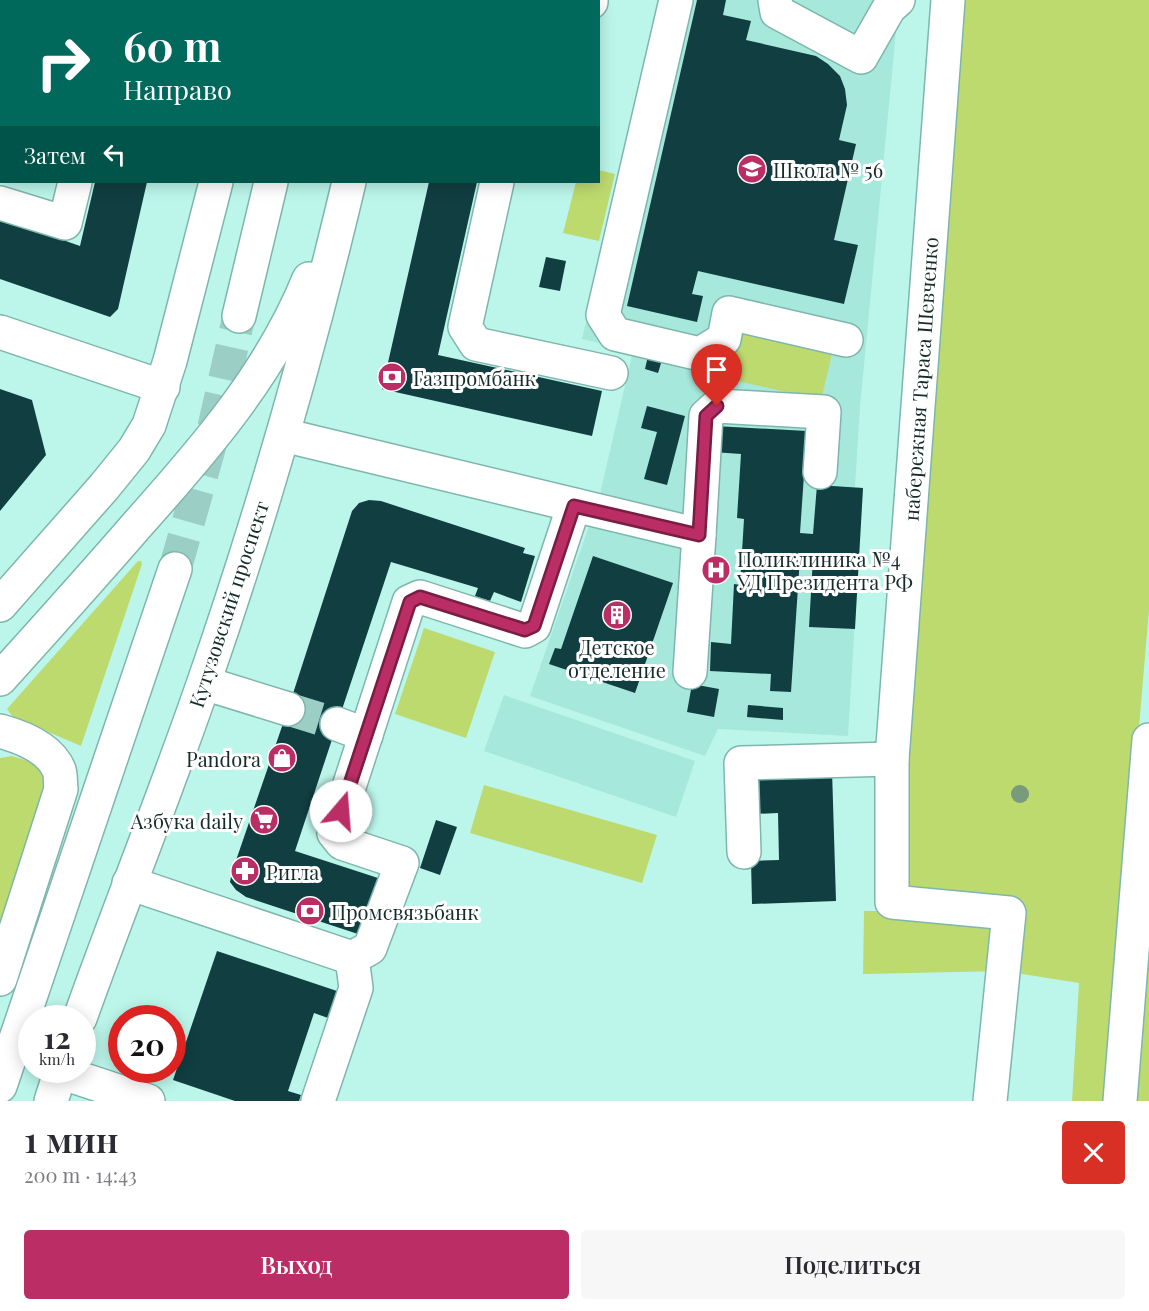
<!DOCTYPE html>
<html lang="ru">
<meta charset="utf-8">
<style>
:root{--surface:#fff;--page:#f7f7f7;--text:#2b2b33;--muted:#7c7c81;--accent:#ba2e65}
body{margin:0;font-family:"Playfair Display",serif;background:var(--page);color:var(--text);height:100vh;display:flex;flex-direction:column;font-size:22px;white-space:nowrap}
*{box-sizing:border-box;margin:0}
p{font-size:20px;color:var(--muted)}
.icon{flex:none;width:33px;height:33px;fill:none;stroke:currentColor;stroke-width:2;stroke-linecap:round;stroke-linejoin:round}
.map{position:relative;height:1101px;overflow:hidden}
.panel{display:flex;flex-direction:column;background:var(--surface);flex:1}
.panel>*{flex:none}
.top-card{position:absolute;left:0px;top:0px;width:600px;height:183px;box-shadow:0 3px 15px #0003;background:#00695c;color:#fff;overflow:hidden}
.speed{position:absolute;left:18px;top:1005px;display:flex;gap:12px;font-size:30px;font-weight:700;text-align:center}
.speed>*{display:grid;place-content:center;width:78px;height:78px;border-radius:50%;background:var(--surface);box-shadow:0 3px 15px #0003;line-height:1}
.speed small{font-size:15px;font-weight:400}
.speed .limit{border:9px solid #d22;background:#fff;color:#111}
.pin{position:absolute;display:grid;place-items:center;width:51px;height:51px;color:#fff;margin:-62px -26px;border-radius:50% 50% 50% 0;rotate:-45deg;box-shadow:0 0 6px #0007}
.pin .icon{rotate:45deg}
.me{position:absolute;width:66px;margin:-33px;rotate:18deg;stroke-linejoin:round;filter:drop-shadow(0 0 4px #0008)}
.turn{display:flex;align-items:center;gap:21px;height:126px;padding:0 24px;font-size:27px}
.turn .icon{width:78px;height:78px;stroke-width:2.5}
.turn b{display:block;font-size:42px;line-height:51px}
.then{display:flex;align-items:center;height:57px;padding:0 24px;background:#0003;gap:12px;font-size:22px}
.round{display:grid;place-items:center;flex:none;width:63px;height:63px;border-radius:6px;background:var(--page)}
.overview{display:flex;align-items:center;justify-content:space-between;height:102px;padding:0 24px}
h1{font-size:36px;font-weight:600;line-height:45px}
.action{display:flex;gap:12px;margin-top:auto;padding:12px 24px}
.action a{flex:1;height:69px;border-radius:6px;background:var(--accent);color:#fff;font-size:24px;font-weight:600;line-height:69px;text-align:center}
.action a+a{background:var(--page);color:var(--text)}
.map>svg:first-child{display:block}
.built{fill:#a6e8dc}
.green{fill:#bdda6f}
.building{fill:#113e41}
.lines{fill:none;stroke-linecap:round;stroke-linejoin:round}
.minor-tunnel{stroke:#9bcec4;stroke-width:33;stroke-dasharray:33 16;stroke-linecap:butt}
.major-tunnel{stroke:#9bcec4;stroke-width:33;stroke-dasharray:33 16;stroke-linecap:butt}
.minor-casing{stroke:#7eb6ac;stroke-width:36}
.major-casing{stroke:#7eb6ac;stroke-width:36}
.minor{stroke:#fff;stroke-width:33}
.major{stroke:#fff;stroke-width:33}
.tree{fill:#799a7c}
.route-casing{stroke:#791e42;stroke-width:15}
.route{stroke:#ba2e65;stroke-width:10}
.labels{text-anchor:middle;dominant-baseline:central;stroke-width:6;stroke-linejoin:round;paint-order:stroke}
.poi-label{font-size:20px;fill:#152c28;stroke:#fff;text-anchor:start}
.street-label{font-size:20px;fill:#152c28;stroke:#fff}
</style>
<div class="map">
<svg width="1149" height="1101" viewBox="0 0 1149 1101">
<rect width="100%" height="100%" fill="#bcf6eb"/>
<g class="built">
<polygon points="660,0 899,0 860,407 855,487 863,488 848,736 718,729 705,756 530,696 600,494 633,351 582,339"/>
<polygon points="504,695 695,761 676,817 484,751"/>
</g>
<g class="green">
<polygon points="961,0 1149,0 1149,610 1107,1101 1072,1101 1079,983 1003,971 863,974 864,911 899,911 902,760"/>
<polygon points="599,170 615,174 599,241 563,233 576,182 598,182"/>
<polygon points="741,329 833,350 821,400 729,379"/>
<polygon points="138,561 141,561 142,564 81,746 13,717 7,709"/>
<polygon points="424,628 495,652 466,738 395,714"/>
<path d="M 12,756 C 37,764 39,762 48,787 L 0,926 L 0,758 Z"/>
<polygon points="484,785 657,835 642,883 470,833"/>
<polygon points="1149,874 1149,1101 1132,1101"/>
</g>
<g class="building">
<polygon points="697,0 726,0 723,15 751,21 746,40 816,56 828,64 840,76 845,89 847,105 839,140 856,144 834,240 858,245 844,304 698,271 692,294 703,296 697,322 627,306"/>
<polygon points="95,182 147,182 118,309 110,317 0,279 0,218 80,246"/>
<polygon points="429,182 477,182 438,355 602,391 592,436 382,389"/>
<polygon points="546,257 566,261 560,291 539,287"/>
<polygon points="648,356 662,360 658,373 645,369"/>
<polygon points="0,389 32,400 46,455 0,511"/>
<polygon points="647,406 685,416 667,485 644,479 657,432 641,428"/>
<polygon points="715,426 807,431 800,533 813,534 817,485 863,488 855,629 809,627 813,558 800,557 791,692 770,691 771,674 710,671 711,642 731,644 734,584 740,585 744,519 737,518 741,454 713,452"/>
<polygon points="369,500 381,501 525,548 523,553 535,556 521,602 494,592 490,601 475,596 478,588 391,562 295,851 378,878 361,935 246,897 236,890 230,882 232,872 288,709 352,511 359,503"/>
<polygon points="593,556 673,583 635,693 549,664 555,648 561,649"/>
<polygon points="692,684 719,689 714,717 687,712"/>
<polygon points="748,705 783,708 783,720 747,717"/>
<polygon points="832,770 836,901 752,904 751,861 779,860 778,813 754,814 752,773"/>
<polygon points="436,820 457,827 440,875 420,868"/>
<polygon points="217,951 337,991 328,1018 314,1013 288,1091 301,1095 299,1101 235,1101 173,1080"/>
</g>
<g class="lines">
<polyline class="minor-tunnel" points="288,709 337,724"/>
<polyline class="major-tunnel" points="175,569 209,449 239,316"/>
<g class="minor-casing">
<g id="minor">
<polyline points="676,0 603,315 615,334 700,354 724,339 729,313 846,340"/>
<polyline points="775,0 777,12 861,57 889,8 898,0"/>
<polyline points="948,0 892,759 892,902 1009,913 990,1101"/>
<polyline points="47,2 47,0"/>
<polyline points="591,2 591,0"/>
<polyline points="497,182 465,327 476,344 611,373"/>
<polyline points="0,203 65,223 75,182"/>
<polyline points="0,332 163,387"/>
<polyline points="283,435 699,535 706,416 717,406 824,412 820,472"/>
<polyline points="690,672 699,535"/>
<polyline points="204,683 288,709"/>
<polyline points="337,724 366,735"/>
<path d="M 0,731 C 22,737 50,748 59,770 C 61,775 60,783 61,789 L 0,979"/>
<polyline points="744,852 741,763 892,759"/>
<polyline points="129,883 352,958 356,988 318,1101"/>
<polyline points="352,958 370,948 402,863 342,843 334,833 409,602 420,597 525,631 534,626 574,505"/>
<polyline points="60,1072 148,1101"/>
<polyline points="1120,1101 1149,740"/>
</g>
</g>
<g class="major-casing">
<g id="major">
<polyline points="261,2 261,0"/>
<polyline points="313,2 313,0"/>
<polyline points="391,2 391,0"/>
<polyline points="239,316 271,182"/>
<polyline points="0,605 104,487 134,450 149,425 170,361 216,182"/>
<path d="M 0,679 C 46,628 92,577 137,525 C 204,450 271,373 309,279"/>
<path d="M 80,1018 C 120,906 165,795 204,682 C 261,518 309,351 349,182"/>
<polyline points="0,1086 175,569"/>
<polyline points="51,1101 61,1070"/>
</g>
</g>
<use href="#minor" class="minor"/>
<use href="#major" class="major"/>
</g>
<circle class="tree" cx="1020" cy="794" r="9"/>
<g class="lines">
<g class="route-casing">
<polyline id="route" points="341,811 410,602 420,597 525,630 534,626 574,506 699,535 706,416 717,406"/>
</g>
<use href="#route" class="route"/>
</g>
<defs>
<g id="school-disc" transform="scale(1.5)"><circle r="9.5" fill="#ba2e65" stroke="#fff"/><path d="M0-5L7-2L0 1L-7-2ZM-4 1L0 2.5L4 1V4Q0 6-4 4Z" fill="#fff"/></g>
<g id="bank-disc" transform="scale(1.5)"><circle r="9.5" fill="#ba2e65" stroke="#fff"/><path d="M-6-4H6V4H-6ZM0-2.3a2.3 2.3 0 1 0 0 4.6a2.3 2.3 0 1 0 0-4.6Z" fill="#fff"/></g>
<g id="hospital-disc" transform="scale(1.5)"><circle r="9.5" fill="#ba2e65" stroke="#fff"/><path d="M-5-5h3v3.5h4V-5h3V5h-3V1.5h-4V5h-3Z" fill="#fff"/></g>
<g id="building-disc" transform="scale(1.5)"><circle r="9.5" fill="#ba2e65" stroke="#fff"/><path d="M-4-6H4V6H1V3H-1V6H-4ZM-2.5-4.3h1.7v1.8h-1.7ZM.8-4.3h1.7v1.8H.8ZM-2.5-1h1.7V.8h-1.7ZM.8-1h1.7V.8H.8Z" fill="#fff"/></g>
<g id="shop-disc" transform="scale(1.5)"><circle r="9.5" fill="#ba2e65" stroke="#fff"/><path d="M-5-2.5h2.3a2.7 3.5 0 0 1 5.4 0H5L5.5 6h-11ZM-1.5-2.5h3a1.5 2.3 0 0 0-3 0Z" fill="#fff"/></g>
<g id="supermarket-disc" transform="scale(1.5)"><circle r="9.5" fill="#ba2e65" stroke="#fff"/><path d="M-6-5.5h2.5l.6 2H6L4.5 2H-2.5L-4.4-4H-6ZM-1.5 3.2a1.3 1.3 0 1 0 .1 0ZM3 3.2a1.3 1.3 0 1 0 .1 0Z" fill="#fff"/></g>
<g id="pharmacy-disc" transform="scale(1.5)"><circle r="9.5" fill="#ba2e65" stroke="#fff"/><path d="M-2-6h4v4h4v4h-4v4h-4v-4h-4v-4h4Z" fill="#fff"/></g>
</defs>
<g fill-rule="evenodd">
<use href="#school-disc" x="752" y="169"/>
<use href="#bank-disc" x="392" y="377"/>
<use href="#hospital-disc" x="716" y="570"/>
<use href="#building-disc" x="617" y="615"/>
<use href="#shop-disc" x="282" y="758"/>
<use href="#supermarket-disc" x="264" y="820"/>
<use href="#pharmacy-disc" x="245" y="871"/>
<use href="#bank-disc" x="310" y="911"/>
</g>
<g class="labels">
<g class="poi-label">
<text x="773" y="169">Школа № 56</text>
<text x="413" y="377">Газпромбанк</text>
<text x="737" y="558">Поликлиника №4<tspan x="737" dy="23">УД Президента РФ</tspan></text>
<text x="617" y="646" text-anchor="middle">Детское<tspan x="617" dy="23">отделение</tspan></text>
<text x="261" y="758" text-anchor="end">Pandora</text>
<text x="243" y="820" text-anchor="end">Азбука daily</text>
<text x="266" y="871">Ригла</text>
<text x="331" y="911">Промсвязьбанк</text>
</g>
<g class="street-label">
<text transform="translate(920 379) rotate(-86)">набережная Тараса Шевченко</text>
<text transform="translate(228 604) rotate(-72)">Кутузовский проспект</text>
</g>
</g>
</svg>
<div class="speed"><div>12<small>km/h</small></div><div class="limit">20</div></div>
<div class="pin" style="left:717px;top:406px;background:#d93025"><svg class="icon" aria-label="arrive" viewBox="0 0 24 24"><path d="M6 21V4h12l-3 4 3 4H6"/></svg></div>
<svg class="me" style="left:341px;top:811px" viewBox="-20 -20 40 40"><circle r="19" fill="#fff"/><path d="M0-13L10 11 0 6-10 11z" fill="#ba2e65"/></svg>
<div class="top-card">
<div class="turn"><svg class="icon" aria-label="right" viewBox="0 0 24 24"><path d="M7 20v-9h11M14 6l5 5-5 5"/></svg><div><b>60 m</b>Направо</div></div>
<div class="then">Затем<svg class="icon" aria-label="left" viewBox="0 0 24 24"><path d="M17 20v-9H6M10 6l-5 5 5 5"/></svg></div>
</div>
</div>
<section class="panel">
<div class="overview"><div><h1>1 мин</h1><p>200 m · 14:43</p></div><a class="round" style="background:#d93025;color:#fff"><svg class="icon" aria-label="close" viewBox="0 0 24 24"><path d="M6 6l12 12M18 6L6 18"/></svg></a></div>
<div class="action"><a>Выход</a><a>Поделиться</a></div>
</section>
